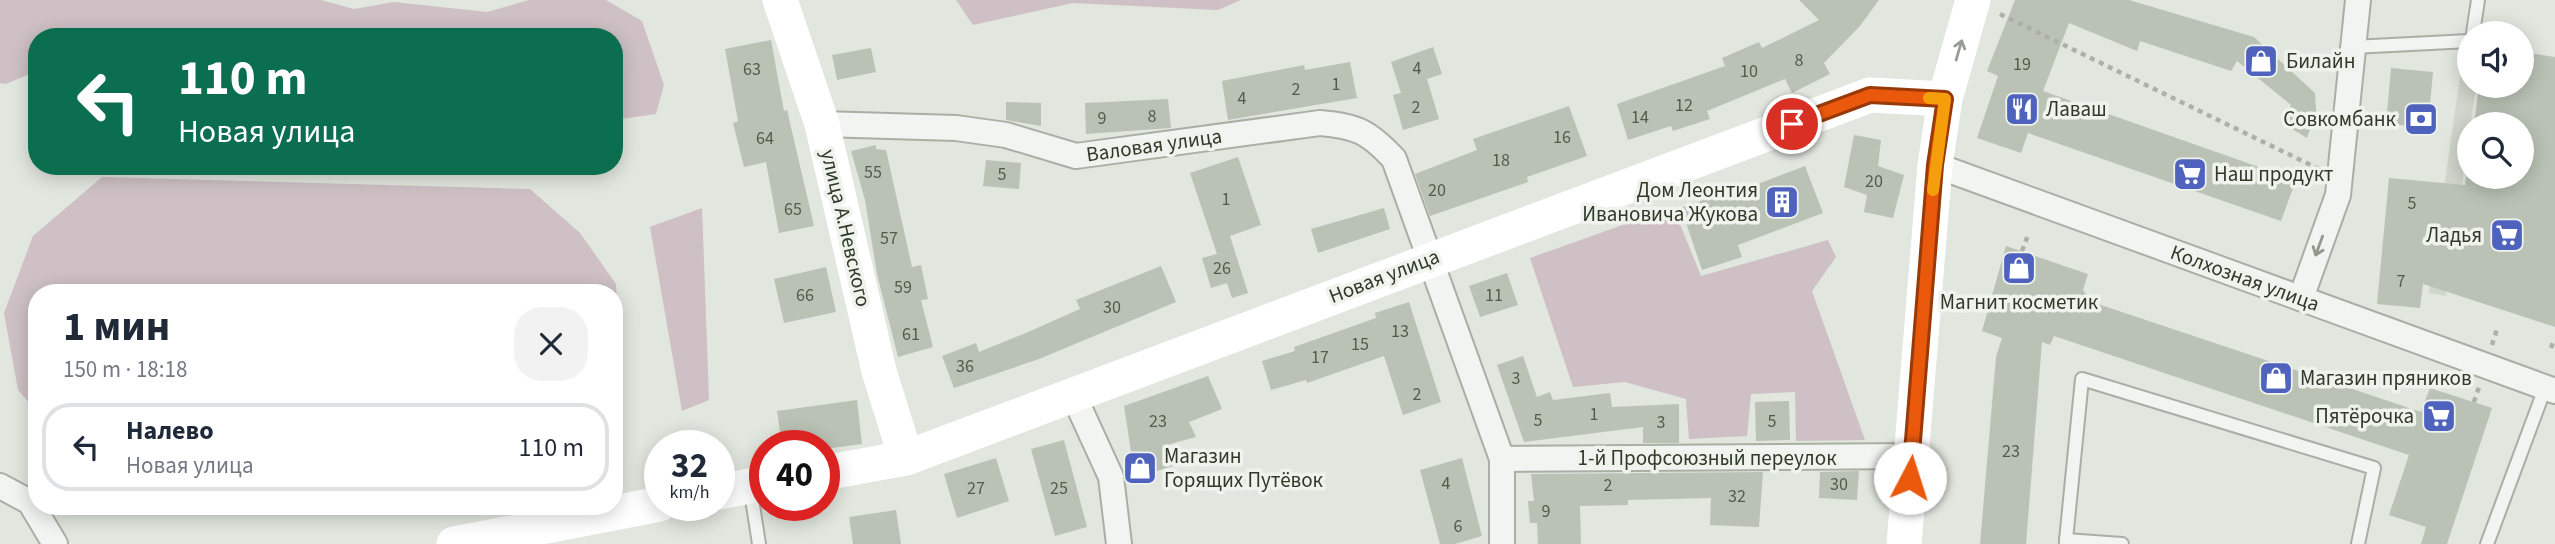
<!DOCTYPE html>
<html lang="ru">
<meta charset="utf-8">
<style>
:root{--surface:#fff;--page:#f2f2f3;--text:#1f2937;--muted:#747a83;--line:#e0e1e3}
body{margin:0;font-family:"Source Sans 3",sans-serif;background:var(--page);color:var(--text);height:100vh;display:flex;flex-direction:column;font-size:26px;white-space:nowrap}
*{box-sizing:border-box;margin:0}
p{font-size:23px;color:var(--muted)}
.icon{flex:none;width:38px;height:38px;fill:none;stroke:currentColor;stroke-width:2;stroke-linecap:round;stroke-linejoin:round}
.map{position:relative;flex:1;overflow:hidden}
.details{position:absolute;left:28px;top:284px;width:595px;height:231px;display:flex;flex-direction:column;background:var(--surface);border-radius:28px;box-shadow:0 4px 18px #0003}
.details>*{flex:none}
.hud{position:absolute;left:28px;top:28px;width:595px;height:147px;border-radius:28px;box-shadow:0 4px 18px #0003;background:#0b6e4f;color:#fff;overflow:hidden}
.fabs{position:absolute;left:2457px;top:21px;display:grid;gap:14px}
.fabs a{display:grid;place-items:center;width:77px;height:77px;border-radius:50%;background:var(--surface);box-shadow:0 4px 18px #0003;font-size:35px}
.speed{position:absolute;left:644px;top:430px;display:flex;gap:14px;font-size:35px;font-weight:700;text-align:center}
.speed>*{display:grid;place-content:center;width:91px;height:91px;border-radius:50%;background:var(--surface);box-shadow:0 4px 18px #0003;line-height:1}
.speed small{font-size:18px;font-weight:400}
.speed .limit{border:10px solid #d22;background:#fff;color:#111}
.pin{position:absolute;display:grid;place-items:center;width:60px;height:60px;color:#fff;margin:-30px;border:4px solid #fff;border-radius:50%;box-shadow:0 2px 7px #0007}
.me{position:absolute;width:77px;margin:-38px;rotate:5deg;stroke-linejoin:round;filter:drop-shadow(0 0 5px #0008)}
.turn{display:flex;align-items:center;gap:24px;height:147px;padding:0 35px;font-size:32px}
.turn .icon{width:91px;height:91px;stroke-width:2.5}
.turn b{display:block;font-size:49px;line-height:60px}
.round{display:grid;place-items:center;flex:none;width:74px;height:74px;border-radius:28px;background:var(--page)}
.head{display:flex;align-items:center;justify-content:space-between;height:119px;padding:0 35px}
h1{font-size:42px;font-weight:700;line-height:52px}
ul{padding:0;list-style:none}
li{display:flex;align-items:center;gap:21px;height:88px;margin:0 14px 10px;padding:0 21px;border:4px solid var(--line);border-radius:28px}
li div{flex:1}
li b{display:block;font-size:26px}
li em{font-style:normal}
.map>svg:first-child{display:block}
.built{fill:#d0d6cc}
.green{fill:#cec0c4}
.building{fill:#bac2b5}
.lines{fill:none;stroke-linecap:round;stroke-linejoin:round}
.lane-casing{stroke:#a8afa4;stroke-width:16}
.street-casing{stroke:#a8afa4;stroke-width:28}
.path{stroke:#acb1a8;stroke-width:4.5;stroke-dasharray:5 5;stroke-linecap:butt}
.lane{stroke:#f1f4f0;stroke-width:12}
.street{stroke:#f1f4f0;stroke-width:24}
.secondary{stroke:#fff;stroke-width:35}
.oneway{stroke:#989c94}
.oneway2{stroke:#90978c}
.route-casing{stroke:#983908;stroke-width:18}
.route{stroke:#ea580c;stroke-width:12}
.slow{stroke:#f59e0b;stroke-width:12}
.labels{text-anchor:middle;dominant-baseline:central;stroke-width:7;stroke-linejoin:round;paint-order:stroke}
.number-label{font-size:18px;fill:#525c4c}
.poi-label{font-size:21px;fill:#303a29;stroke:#f0f3ed;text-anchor:start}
.street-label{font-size:21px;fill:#303a29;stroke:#f0f3ed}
</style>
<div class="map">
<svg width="2555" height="544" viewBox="0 0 2555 544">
<rect width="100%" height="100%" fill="#e1e6de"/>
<polygon class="built" points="2463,56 2469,56 2469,86 2476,86 2446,296 2429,293"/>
<g class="green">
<polygon points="0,0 321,0 354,9 394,2 487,12 529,0 606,0 642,21 664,85 656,114 614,120 614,37 37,37 37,71 6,84 0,83"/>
<polygon points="956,0 1241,0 1218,10 1073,3 973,25"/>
<polygon points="102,177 530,189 580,233 616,284 619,357 614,368 614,292 37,292 37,412 18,390 4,313 33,236"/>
<polygon points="1673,207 1701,276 1828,240 1836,257 1812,291 1865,440 1796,441 1795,392 1751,394 1747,436 1689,439 1686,399 1625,382 1573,387 1530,258"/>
<polygon points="702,208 709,400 682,411 650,227"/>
</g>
<g class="building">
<polygon points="1799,0 1879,0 1860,26 1824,63 1830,74 1792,93 1785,79 1707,111 1710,119 1673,131 1671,126 1628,140 1617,104 1725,66 1722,58 1759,42 1762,48 1819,20"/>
<polygon points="2015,0 2129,0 2254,37 2315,93 2316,111 2307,138 2284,124 2291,105 2237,61 2231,71 2140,41 2137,51 2069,23 2043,91 2296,180 2281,221 2028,133 2021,153 1977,138 1998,76 1987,71"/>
<polygon points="771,40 784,111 787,110 814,226 779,233 766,162 744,167 733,123 738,121 725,49"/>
<polygon points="1433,47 1442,74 1427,79 1439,119 1403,130 1393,95 1401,93 1391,62"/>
<polygon points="871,48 876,72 837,80 832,55"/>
<polygon points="2522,52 2555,57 2555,327 2423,284 2420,308 2377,304 2389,178 2465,185 2466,177 2522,177 2522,124 2474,124 2479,86 2522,86"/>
<polygon points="1350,62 1357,98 1228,120 1222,81 1304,65 1305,70"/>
<polygon points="2391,68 2433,72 2428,127 2386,124"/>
<polygon points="1168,99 1171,128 1086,134 1085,103"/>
<polygon points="1006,102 1041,103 1041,126 1006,120"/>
<polygon points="1569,106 1587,156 1527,177 1528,182 1430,216 1415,174 1477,150 1473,139"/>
<polygon points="1854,135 1881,140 1878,166 1904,175 1893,218 1864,212 1867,195 1844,187"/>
<polygon points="876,145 876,149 886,150 912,267 921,265 928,299 921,300 933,347 898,357 877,274 865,200 851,151"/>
<polygon points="1238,157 1261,225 1230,236 1248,293 1232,298 1227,283 1211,288 1202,258 1217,254 1190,173"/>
<polygon points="986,160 1021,163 1019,189 983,186"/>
<polygon points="1805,166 1823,213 1738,245 1742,257 1702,270 1681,208 1720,194 1721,198"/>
<polygon points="1384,208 1390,229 1318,253 1311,229"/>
<polygon points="2006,246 2088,274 2083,290 2092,302 2421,412 2430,388 2492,408 2447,544 2421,544 2426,527 2389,515 2409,455 2054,336 2050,345 2042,342 2026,544 1980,544 1996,357 2002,338 1982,331"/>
<polygon points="1161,266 1176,302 1039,359 954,388 942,356 976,343 979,352 1028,332 1080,309 1076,300"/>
<polygon points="826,267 836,312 784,323 774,279"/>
<polygon points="1507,273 1518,305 1480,317 1469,286"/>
<polygon points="1409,302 1441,402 1403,415 1384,356 1307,383 1306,380 1271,390 1262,361 1295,351 1294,347 1376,318 1375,313"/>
<polygon points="1523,356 1537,397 1550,392 1553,400 1610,393 1612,407 1679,404 1679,443 1643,443 1643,427 1524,442 1497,365"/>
<polygon points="1208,376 1222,409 1189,422 1196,437 1170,444 1173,466 1135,478 1124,406"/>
<polygon points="857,400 862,444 824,449 824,446 782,446 777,411"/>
<polygon points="1789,401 1790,440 1756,441 1755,402"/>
<polygon points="1064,440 1087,527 1055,536 1031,449"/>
<polygon points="996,458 1009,501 957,518 944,474"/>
<polygon points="1462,458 1482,536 1455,544 1440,544 1420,470"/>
<polygon points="1859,471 1857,500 1819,498 1820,472"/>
<polygon points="1763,472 1759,527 1710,525 1711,498 1628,500 1628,505 1580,506 1581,544 1538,544 1537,523 1530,523 1528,501 1534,501 1531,474"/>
<polygon points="896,510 901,544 853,544 849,517"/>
</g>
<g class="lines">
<g class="lane-casing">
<g id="lane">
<polyline points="2473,33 2478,0"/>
<polyline points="2353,47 2469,41"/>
<polyline points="750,486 759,544"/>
<polyline points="2066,540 2082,379 2374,468 2358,544"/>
<polyline points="2066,544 2066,540 2122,544"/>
<polyline points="2487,544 2545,388"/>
</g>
</g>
<g class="street-casing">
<g id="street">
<path d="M 822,124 L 956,128 L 1006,135 L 1076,156 L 1320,123 C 1357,126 1369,132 1394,159 L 1502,459 L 1502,544"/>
<polyline points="1935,165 2555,391"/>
<polyline points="2301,298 2338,195 2358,0"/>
<polyline points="1073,394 1111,477 1119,544"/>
<polyline points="1502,459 1912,456"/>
<polyline points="0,486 30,502 55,544"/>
</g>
</g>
<g class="path">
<polyline points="2000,14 2319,169"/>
<polyline points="2022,251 2028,235"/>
<polyline points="2492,345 2497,329"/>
<polyline points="2551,348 2554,340"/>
<polyline points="2474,402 2479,387"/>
</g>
<use href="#lane" class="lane"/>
<use href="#street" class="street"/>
<g class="secondary">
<polyline points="780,0 822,124 879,371 906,458"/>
<polyline points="824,473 906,458 1870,95 1945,99"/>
<polyline points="719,492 765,483"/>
<polyline points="454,544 660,504"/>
<polyline points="1904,544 1935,165 1945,99 1973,0"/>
</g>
</g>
<defs><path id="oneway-shaft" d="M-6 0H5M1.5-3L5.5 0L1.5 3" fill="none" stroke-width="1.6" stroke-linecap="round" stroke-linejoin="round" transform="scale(1.75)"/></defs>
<use class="oneway" href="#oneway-shaft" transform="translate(1959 50) rotate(-74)"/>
<use class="oneway2" href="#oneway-shaft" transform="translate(2319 246) rotate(110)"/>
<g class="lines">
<g class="route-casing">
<polyline id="route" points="1792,124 1870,95 1945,99 1935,165 1910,478"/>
</g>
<use href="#route" class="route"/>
<polyline class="slow" points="1929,98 1945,99 1933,190"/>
</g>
<defs>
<g id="shop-square" transform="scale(1.75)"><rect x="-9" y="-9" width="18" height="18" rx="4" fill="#4f63be" stroke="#f0f3ed"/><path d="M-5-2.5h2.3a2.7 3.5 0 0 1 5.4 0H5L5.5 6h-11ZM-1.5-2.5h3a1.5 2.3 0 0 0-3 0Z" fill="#fff"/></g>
<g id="restaurant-square" transform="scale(1.75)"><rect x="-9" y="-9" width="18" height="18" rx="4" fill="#4f63be" stroke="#f0f3ed"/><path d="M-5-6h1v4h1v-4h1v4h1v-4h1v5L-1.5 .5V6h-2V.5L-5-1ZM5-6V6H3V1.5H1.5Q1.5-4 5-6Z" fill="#fff"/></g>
<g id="bank-square" transform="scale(1.75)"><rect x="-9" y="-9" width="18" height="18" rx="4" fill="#4f63be" stroke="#f0f3ed"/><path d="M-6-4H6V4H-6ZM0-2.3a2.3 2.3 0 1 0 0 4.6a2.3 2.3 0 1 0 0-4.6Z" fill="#fff"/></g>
<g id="supermarket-square" transform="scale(1.75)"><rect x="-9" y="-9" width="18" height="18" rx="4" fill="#4f63be" stroke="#f0f3ed"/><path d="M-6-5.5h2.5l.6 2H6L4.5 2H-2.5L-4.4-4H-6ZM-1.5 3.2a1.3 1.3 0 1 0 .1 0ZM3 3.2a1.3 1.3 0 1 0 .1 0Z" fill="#fff"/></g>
<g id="building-square" transform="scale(1.75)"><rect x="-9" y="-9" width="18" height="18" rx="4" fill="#4f63be" stroke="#f0f3ed"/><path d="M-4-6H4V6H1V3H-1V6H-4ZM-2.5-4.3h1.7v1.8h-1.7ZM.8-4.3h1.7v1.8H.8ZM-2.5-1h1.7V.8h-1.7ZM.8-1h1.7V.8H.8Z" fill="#fff"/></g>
</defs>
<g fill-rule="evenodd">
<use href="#shop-square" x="2261" y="61"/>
<use href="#restaurant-square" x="2022" y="109"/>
<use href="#bank-square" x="2421" y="119"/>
<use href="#supermarket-square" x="2190" y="174"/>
<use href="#building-square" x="1782" y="202"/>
<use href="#supermarket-square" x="2507" y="235"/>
<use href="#shop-square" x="2019" y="268"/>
<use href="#shop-square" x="2276" y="378"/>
<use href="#supermarket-square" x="2439" y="416"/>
<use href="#shop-square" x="1140" y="468"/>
</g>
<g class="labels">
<g class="number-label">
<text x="1799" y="60">8</text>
<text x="2022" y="64">19</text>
<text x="1417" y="68">4</text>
<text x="752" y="69">63</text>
<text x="1749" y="71">10</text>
<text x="1336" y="84">1</text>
<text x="1296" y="89">2</text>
<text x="1242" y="98">4</text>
<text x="1684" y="105">12</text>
<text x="1416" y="107">2</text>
<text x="1152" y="116">8</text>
<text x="1640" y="117">14</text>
<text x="1102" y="118">9</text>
<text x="1562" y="137">16</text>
<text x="765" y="138">64</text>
<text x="1501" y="160">18</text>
<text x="873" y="172">55</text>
<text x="1002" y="174">5</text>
<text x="1874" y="181">20</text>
<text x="1437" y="190">20</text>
<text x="1226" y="199">1</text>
<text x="2412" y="203">5</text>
<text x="793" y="209">65</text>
<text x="889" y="238">57</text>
<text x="1222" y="268">26</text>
<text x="2401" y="281">7</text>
<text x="903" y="287">59</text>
<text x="805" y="295">66</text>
<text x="1494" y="295">11</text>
<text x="1112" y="307">30</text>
<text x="1400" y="331">13</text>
<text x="911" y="334">61</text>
<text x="1360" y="344">15</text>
<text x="1320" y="357">17</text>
<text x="965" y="366">36</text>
<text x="1516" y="378">3</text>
<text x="1417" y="394">2</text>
<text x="1594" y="414">1</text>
<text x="1538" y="420">5</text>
<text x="1158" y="421">23</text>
<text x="1772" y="421">5</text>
<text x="1661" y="422">3</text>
<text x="2011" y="451">23</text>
<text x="1446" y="483">4</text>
<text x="1839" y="484">30</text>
<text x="1608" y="485">2</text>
<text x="976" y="488">27</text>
<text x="1059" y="488">25</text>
<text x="1737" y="496">32</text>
<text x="1546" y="511">9</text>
<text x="1458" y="526">6</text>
</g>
<g class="poi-label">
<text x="2286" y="61">Билайн</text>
<text x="2046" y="109">Лаваш</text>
<text x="2396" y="119" text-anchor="end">Совкомбанк</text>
<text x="2214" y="174">Наш продукт</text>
<text x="1758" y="190" text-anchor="end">Дом Леонтия<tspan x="1758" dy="24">Ивановича Жукова</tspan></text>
<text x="2482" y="235" text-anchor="end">Ладья</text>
<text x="2019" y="302" text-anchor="middle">Магнит косметик</text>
<text x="2300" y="378">Магазин пряников</text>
<text x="2414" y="416" text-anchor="end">Пятёрочка</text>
<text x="1164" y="456">Магазин<tspan x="1164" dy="24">Горящих Путёвок</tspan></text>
</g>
<g class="street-label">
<text transform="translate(1154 145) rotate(-8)">Валовая улица</text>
<text transform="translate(846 228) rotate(77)">улица А.Невского</text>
<text transform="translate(1384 276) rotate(-21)">Новая улица</text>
<text transform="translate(2245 278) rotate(20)">Колхозная улица</text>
<text x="1707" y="458">1-й Профсоюзный переулок</text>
</g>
</g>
</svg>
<div class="fabs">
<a><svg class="icon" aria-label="sound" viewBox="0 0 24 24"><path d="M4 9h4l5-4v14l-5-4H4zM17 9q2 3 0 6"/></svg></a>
<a><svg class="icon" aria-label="search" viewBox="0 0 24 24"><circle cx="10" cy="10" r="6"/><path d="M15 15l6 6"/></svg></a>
</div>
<div class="speed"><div>32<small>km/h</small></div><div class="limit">40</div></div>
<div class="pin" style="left:1792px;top:124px;background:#d93025"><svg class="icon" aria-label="arrive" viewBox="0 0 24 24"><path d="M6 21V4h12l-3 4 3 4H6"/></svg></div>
<svg class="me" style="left:1910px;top:478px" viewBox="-20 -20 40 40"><circle r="19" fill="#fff"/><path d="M0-13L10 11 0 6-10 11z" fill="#ea580c"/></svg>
<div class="hud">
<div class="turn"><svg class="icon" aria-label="left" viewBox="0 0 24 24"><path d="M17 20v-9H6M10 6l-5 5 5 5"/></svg><div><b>110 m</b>Новая улица</div></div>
</div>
<section class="details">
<div class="head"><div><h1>1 мин</h1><p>150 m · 18:18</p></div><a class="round"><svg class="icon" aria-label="close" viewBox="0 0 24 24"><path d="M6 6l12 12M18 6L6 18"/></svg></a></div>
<ul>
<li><svg class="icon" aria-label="left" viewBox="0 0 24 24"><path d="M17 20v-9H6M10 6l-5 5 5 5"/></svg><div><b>Налево</b><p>Новая улица</p></div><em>110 m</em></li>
</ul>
</section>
</div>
